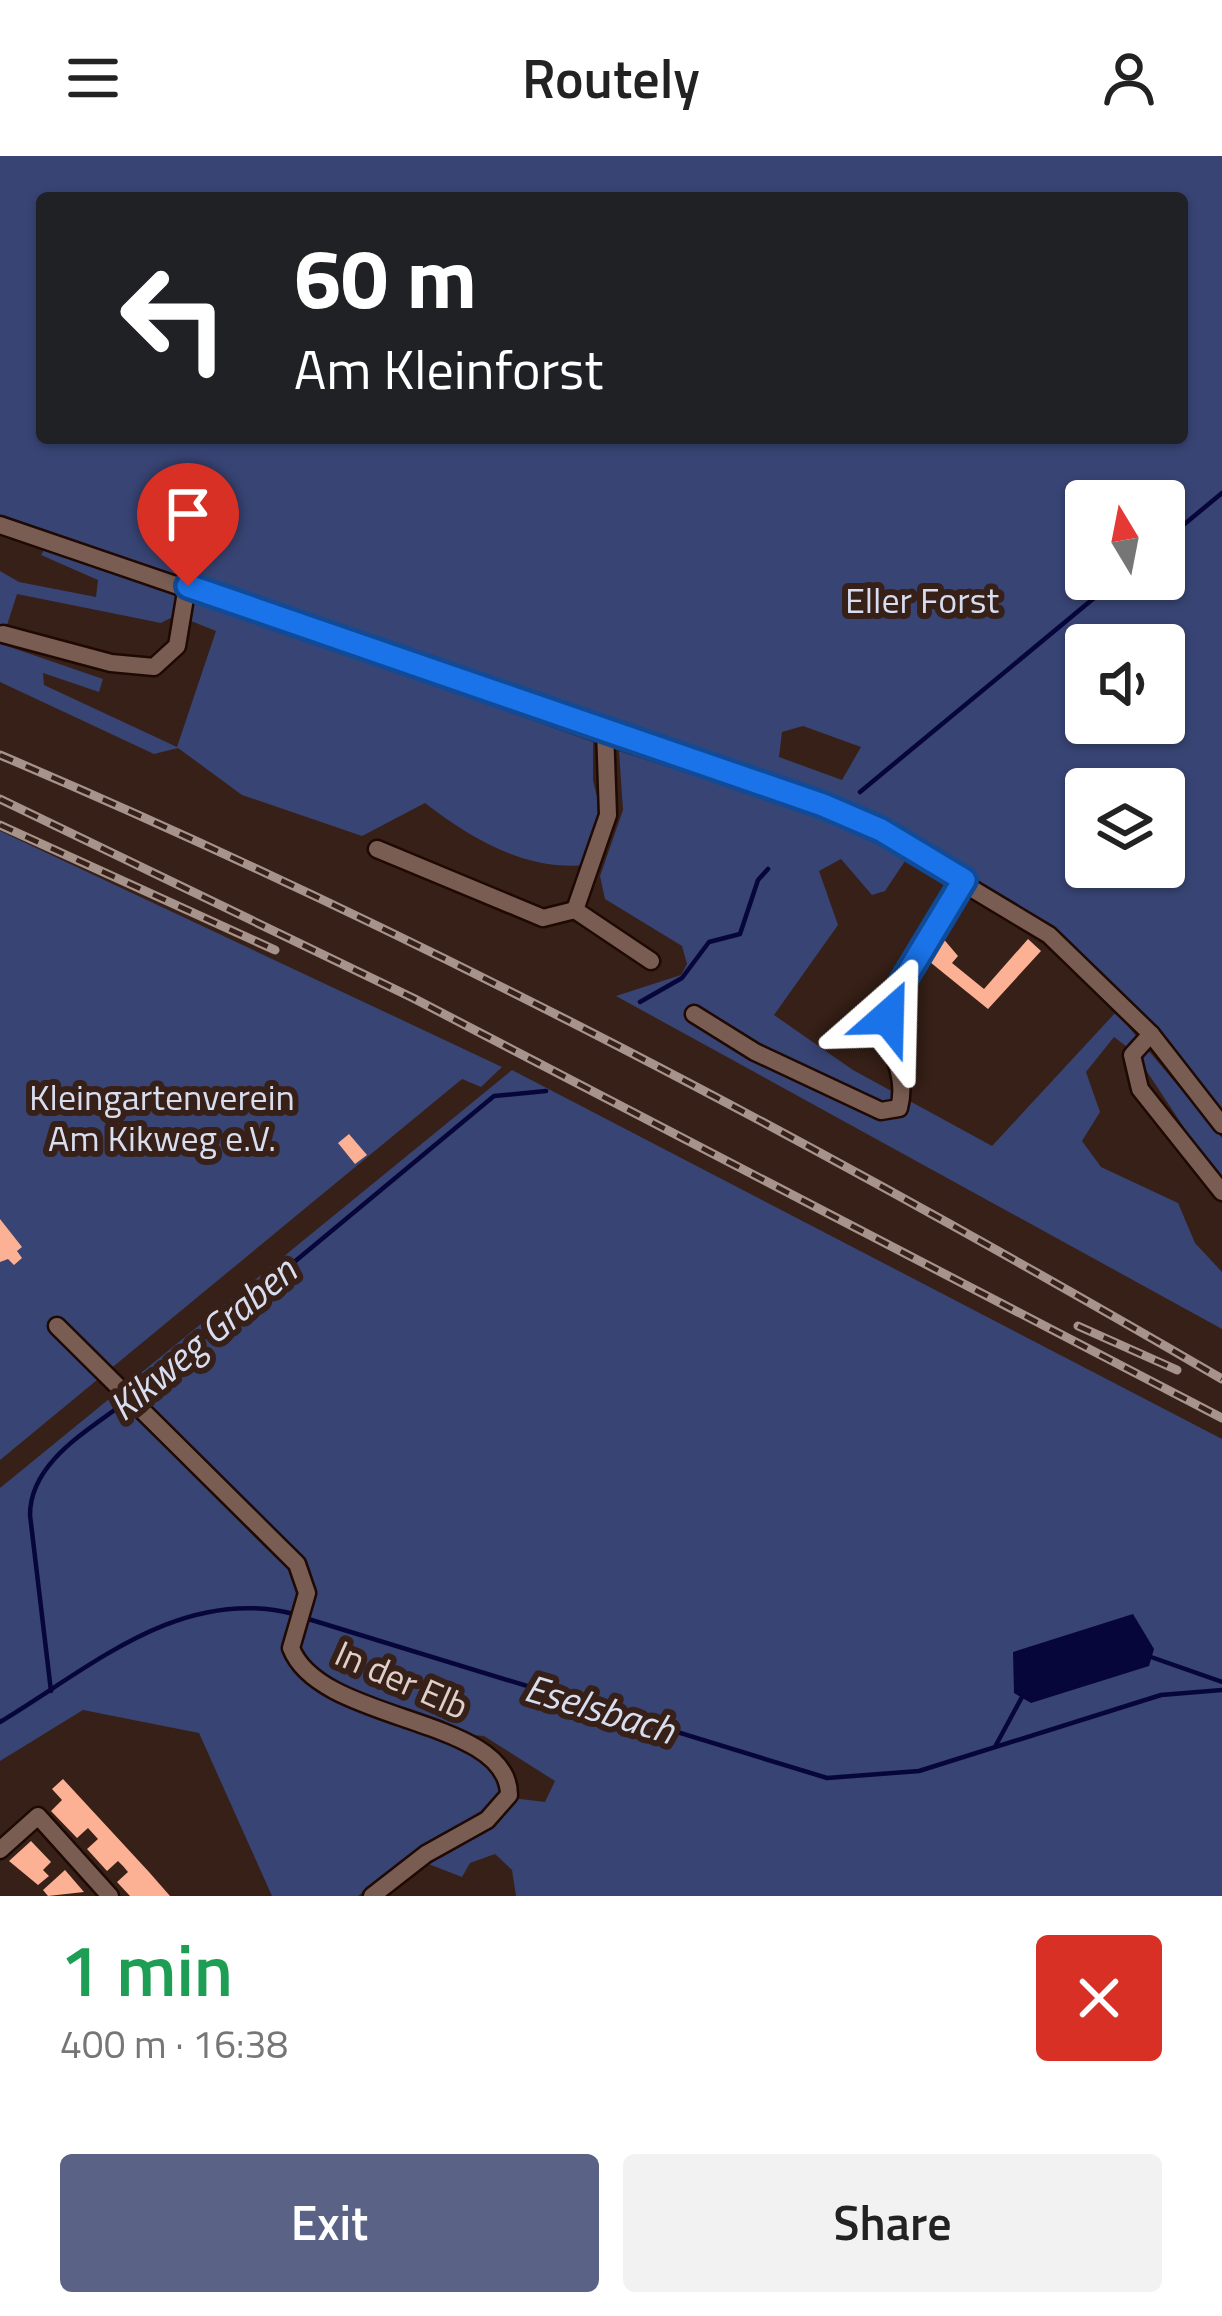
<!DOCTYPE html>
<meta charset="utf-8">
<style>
:root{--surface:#fff;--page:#f2f2f2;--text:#222;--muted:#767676;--accent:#5a6385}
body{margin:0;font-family:"Titillium Web",sans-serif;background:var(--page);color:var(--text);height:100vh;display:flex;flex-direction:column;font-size:45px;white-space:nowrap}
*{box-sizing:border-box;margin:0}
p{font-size:39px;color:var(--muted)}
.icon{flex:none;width:66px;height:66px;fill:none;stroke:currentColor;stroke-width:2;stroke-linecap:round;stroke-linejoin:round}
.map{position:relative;height:1740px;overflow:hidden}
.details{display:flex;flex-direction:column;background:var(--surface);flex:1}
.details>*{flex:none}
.top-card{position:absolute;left:36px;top:36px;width:1152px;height:252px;border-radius:12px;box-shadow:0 3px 9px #0004;background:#202124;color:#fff;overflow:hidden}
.needle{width:78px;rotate:350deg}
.fabs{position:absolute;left:1065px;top:324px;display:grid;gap:24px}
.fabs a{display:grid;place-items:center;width:120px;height:120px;border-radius:12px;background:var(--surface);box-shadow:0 3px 9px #0004;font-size:60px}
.pin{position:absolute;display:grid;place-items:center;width:102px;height:102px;color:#fff;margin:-123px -51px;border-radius:50% 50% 50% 0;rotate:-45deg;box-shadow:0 0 12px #0007}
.pin .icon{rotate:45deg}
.me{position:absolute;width:132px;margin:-66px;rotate:25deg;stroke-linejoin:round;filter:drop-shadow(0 0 9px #0008)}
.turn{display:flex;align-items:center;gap:42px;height:252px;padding:0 60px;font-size:54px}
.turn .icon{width:156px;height:156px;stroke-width:2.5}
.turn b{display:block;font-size:84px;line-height:102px}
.round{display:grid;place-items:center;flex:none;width:126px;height:126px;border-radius:12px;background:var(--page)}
.head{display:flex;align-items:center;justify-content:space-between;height:204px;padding:0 60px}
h1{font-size:72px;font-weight:600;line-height:90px;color:#1e9e55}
.button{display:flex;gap:24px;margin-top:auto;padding:24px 60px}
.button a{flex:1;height:138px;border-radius:12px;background:var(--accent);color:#fff;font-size:48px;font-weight:600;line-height:138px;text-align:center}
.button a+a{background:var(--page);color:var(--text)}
header{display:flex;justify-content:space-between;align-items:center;height:156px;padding:0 60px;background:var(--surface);font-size:54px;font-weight:600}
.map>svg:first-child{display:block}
.green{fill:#384474;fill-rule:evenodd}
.water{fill:#07063a}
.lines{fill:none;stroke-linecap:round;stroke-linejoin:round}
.stream{stroke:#07063a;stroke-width:4.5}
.building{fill:#fcb194}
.minor-casing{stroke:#1e0903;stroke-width:21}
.minor{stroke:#795d53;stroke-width:16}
.rail-casing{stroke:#a6938c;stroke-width:9}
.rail{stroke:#372017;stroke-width:4.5;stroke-dasharray:14;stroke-linecap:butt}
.route-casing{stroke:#114b97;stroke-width:30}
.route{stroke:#1a73e8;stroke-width:21}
.labels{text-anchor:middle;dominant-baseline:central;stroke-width:12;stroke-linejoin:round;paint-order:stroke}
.park-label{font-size:36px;fill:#d8def0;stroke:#372017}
.street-label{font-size:36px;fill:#e0d0ca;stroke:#372017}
.water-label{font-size:39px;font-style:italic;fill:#d8def0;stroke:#372017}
</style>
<header><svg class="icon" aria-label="menu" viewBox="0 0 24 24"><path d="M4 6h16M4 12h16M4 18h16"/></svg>Routely<svg class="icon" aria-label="person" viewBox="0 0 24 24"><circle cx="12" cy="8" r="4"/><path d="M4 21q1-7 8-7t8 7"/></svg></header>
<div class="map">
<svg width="1222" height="1740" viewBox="0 0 1222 1740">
<rect width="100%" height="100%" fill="#372017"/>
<g class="green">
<path d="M 0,0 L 1222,0 L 1222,964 L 1053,776 L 845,652 L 0,365 ZM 42,42 L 1182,42 L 1182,282 L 42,282 ZM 1086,345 L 1164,345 L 1164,423 L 1086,423 ZM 1086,489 L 1164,489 L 1164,567 L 1086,567 ZM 803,570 L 861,591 L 842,624 L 779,601 L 782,576 ZM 1086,633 L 1164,633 L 1164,711 L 1086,711 Z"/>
<path d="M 46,391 L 593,586 L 593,624 L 602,662 L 588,709 C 526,715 473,684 425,647 L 362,680 L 242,639 L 178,592 L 154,598 L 0,526 L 0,415 L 19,426 L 96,441 L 98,424 L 41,399 ZM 17,438 L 161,467 L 176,459 L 216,475 L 177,591 L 44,529 L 43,517 L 99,536 L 103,523 L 1,488 Z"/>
<polygon points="619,595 808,657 907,702 885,735 872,739 841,703 819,715 838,769 774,859 853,914 992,990 1116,856 1222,982 1222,1029 1134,896 1114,881 1086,916 1100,956 1082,985 1101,1011 1178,1047 1195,1087 1222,1116 1222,1173 616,840 681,819 687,808 682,790 605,743 600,720 623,654"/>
<polygon points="0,675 502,911 481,931 462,923 0,1304"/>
<polygon points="512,914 1222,1283 1222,1740 516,1740 512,1714 495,1698 470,1707 462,1721 426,1707 490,1666 512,1642 545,1646 555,1625 484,1580 472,1579 468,1585 316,1523 299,1507 295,1488 286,1486 295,1507 314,1526 483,1599 503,1619 504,1641 399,1706 358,1740 272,1740 199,1577 83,1554 0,1605 0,1332"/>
</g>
<polygon class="water" points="1133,1458 1154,1493 1149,1510 1031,1547 1014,1537 1013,1496"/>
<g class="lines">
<g class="stream">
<polyline points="1164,385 1222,337"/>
<polyline points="860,636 1117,423"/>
<polyline points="640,846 682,822 709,786 740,778 758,724 768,713"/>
<polyline points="133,1240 494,940 546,935"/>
<polyline points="305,1462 827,1622 919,1615 1161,1539 1222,1534"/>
<polyline points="1151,1501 1222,1526"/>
<path d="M 51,1535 L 30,1359 C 30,1307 86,1276 124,1247"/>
<path d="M 0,1566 C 90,1512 181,1429 294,1458"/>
<polyline points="996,1589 1022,1541"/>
</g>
</g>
<g class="building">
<polygon points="941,780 958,800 952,807 984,833 1028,783 1041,795 988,853 925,802"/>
<polygon points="349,978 367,999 355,1008 338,987"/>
<polygon points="0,1063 22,1091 17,1095 22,1102 14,1109 8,1103 0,1106"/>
<polygon points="63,1623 149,1716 170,1740 130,1740 117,1726 128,1716 123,1710 118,1705 107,1715 87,1693 98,1683 88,1672 77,1682 51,1655 62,1644 52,1633"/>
<polygon points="31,1685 51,1706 43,1714 49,1720 38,1729 9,1705"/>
<polygon points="65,1714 84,1736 48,1740 43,1734"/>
</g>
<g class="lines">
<g class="minor-casing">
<g id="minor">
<polyline points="0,369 851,660 1049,779 1151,878 1222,969"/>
<polyline points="3,478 111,507 154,511 177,490 187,430"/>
<polyline points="605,574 608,659 575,754 651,805"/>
<polyline points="377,693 543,762 575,754"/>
<path d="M 694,858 L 755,896 L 881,955 L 899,952 C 909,916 884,892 889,859 C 895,820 942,758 964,724"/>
<polyline points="1151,878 1132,899 1140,933 1222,1036"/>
<path d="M 57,1170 L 297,1408 L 307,1437 L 291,1492 C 320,1568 509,1560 509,1639 L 487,1664 L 426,1698 L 372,1740"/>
<polyline points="0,1694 38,1660 110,1740"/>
</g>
</g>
<use href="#minor" class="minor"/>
<g class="rail-casing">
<g id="rail">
<path d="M 0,599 C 421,777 827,993 1222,1223"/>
<polyline points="0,643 413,842 1222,1262"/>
<polyline points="0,669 275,794"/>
<polyline points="1078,1170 1177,1214"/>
</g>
</g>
<use href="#rail" class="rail"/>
</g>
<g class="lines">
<g class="route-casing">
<polyline id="route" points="188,430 823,649 881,674 964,724 900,830 888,861"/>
</g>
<use href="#route" class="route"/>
</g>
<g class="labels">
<g class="park-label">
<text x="922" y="443">Eller Forst</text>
<text x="162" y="940">Kleingartenverein<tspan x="162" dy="41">Am Kikweg e.V.</tspan></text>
</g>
<g class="street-label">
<text transform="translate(402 1523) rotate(24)">In der Elb</text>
</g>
<g class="water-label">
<text transform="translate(202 1182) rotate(-40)">Kikweg Graben</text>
<text transform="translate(600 1552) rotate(17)">Eselsbach</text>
</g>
</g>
</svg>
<div class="fabs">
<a><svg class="needle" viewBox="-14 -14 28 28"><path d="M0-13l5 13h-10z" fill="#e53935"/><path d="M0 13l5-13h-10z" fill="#767676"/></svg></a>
<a><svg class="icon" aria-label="sound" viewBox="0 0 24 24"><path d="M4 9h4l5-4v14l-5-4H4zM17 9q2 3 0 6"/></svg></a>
<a><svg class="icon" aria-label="layers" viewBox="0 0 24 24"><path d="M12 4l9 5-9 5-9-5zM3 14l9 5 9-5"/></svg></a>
</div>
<div class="pin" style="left:188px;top:430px;background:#d93025"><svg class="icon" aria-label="arrive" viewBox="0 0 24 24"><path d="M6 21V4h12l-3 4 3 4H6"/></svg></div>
<svg class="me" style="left:888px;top:861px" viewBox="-20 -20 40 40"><path d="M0-17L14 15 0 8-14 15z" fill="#1a73e8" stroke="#fff" stroke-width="4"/></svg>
<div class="top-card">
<div class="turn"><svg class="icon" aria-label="left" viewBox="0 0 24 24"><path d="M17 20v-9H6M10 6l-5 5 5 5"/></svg><div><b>60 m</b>Am Kleinforst</div></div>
</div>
</div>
<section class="details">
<div class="head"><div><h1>1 min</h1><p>400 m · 16:38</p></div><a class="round" style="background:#d93025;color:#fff"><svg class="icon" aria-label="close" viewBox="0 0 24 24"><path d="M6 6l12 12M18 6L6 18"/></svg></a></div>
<div class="button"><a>Exit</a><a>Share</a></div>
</section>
